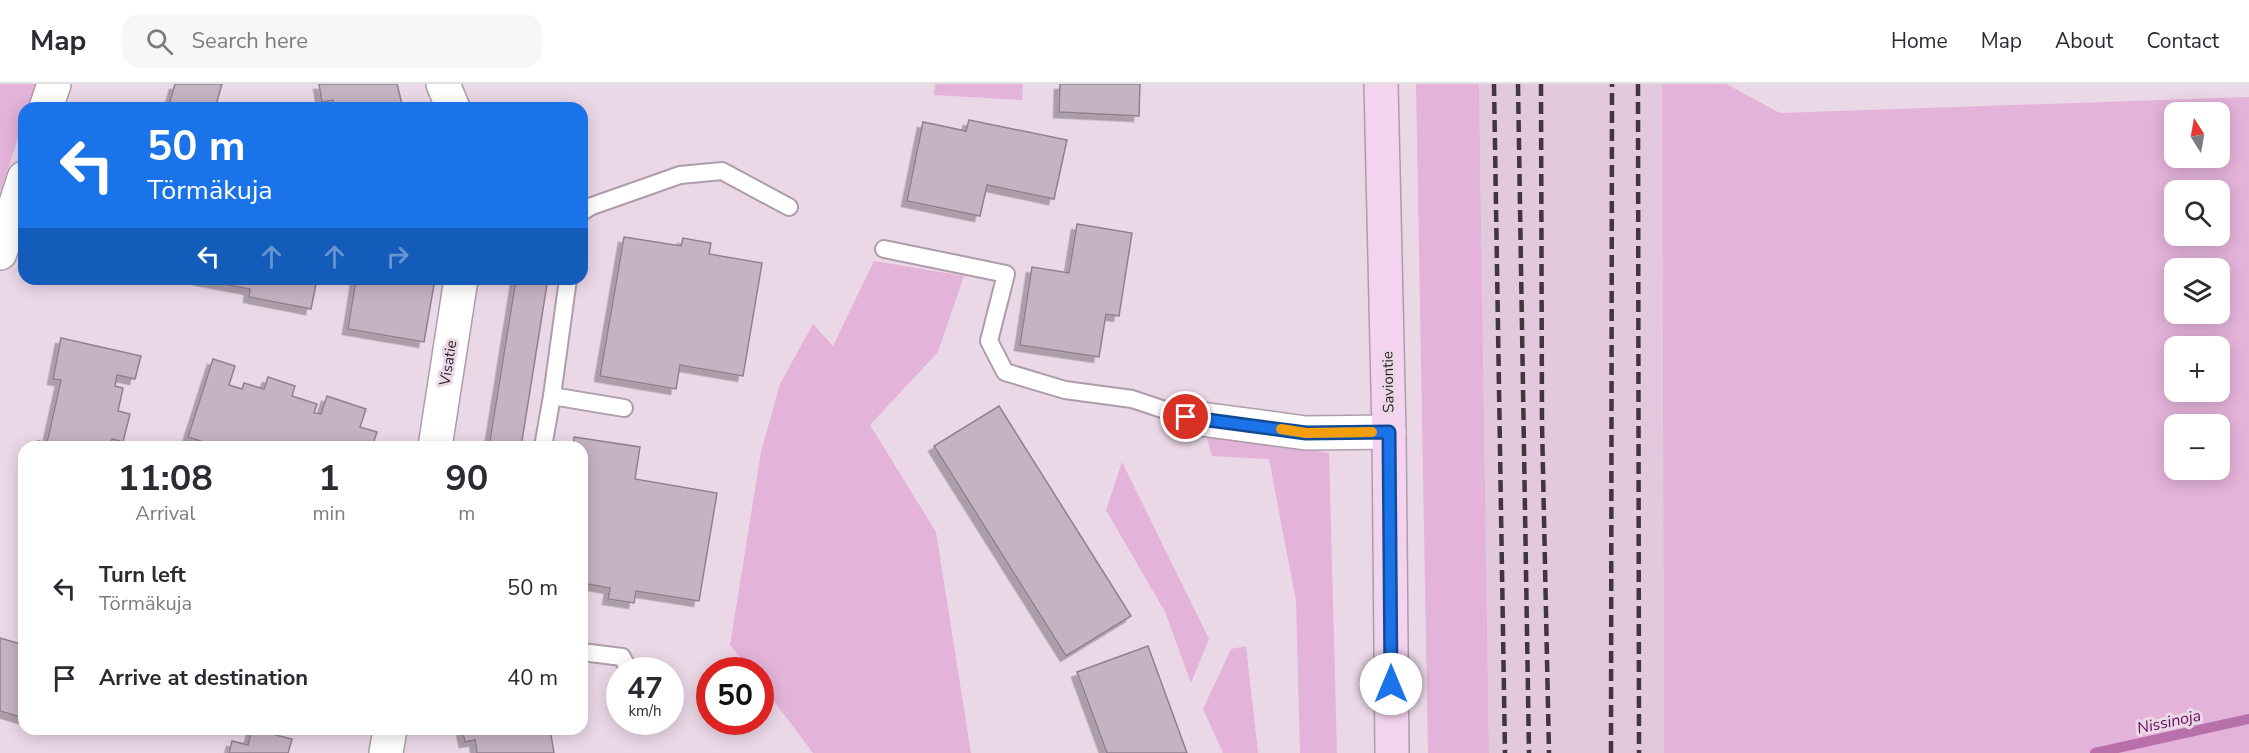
<!DOCTYPE html>
<meta charset="utf-8">
<style>
:root{--surface:#fff;--page:#f7f7f7;--text:#2b2b33;--muted:#7c7c81;--line:#e1e1e2}
body{margin:0;font-family:"Nunito Sans",sans-serif;background:var(--page);color:var(--text);height:100vh;display:flex;flex-direction:column;font-size:22px;white-space:nowrap}
*{box-sizing:border-box;margin:0}
p{font-size:20px;color:var(--muted)}
.icon{flex:none;width:33px;height:33px;fill:none;stroke:currentColor;stroke-width:2;stroke-linecap:round;stroke-linejoin:round}
.map{position:relative;flex:1;overflow:hidden}
.sheet{position:absolute;left:18px;top:357px;width:570px;height:294px;display:flex;flex-direction:column;background:var(--surface);border-radius:18px;box-shadow:0 3px 15px #0003}
.sheet>*{flex:none}
.top-card{position:absolute;left:18px;top:18px;width:570px;height:183px;border-radius:18px;box-shadow:0 3px 15px #0003;background:#1a73e8;color:#fff;overflow:hidden}
.needle{width:39px;rotate:349deg}
.controls{position:absolute;left:2164px;top:18px;display:grid;gap:12px}
.controls a{display:grid;place-items:center;width:66px;height:66px;border-radius:12px;background:var(--surface);box-shadow:0 3px 15px #0003;font-size:30px}
.speed{position:absolute;left:606px;top:573px;display:flex;gap:12px;font-size:30px;font-weight:700;text-align:center}
.speed>*{display:grid;place-content:center;width:78px;height:78px;border-radius:50%;background:var(--surface);box-shadow:0 3px 15px #0003;line-height:1}
.speed small{font-size:15px;font-weight:400}
.speed .limit{border:9px solid #d22;background:#fff;color:#111}
.pin{position:absolute;display:grid;place-items:center;width:51px;height:51px;color:#fff;margin:-26px;border:3px solid #fff;border-radius:50%;box-shadow:0 2px 6px #0007}
.me{position:absolute;width:66px;margin:-33px;rotate:0deg;stroke-linejoin:round;filter:drop-shadow(0 0 4px #0008)}
.turn{display:flex;align-items:center;gap:21px;height:126px;padding:0 30px;font-size:27px}
.turn .icon{width:78px;height:78px;stroke-width:2.5}
.turn b{display:block;font-size:42px;line-height:51px}
.lanes{display:flex;align-items:center;height:57px;padding:0 30px;background:#0003;justify-content:center;gap:30px;direction:ltr}
.lanes .off{opacity:.35}
.eta{display:flex;justify-content:space-evenly;align-items:center;height:102px;text-align:center}
.eta b{font-size:36px;font-weight:700;line-height:42px}
ul{padding:0;list-style:none}
li{display:flex;align-items:center;gap:18px;height:90px;padding:0 30px}
li div{flex:1}
li b{display:block;font-size:22px}
li em{font-style:normal}
header{display:flex;align-items:center;gap:36px;box-sizing:border-box;height:84px;padding:0 30px;background:var(--surface);border-bottom:2px solid var(--line)}
header strong{font-size:28px}
nav{display:flex;gap:33px;margin-inline-start:auto;font-size:21px}
.search{width:420px;height:54px;background:var(--page);display:flex;align-items:center;gap:15px;box-sizing:border-box;padding:0 21px;border-radius:18px;color:var(--muted);font-size:22px}
.map>svg:first-child{display:block}
.built{fill:#e3c9dd}
.green{fill:#e4b3da;fill-rule:evenodd}
.lines{fill:none;stroke-linecap:round;stroke-linejoin:round}
.stream{stroke:#b870aa;stroke-width:10}
.building{fill:#c6b3c2;stroke:#917f8d;stroke-width:1.5;filter:url(#shadow)}
.lane-casing{stroke:#ae9caa;stroke-width:20}
.street-casing{stroke:#ae9caa;stroke-width:36}
.secondary-casing{stroke:#ae9caa;stroke-width:36}
.lane{stroke:#fff;stroke-width:16}
.street{stroke:#fff;stroke-width:33}
.secondary{stroke:#f4d3ef;stroke-width:33}
.rail{stroke:#3f373d;stroke-width:4.5;stroke-dasharray:12 6;stroke-linecap:butt}
.route-casing{stroke:#114b97;stroke-width:15}
.route{stroke:#1a73e8;stroke-width:10}
.slow{stroke:#f59e0b;stroke-width:10}
.labels{text-anchor:middle;dominant-baseline:central;stroke-width:6;stroke-linejoin:round;paint-order:stroke}
.street-label{font-size:15px;fill:#261f24;stroke:#ebd8e7}
.water-label{font-size:16px;font-style:italic;fill:#650c5b;stroke:#ebd8e7}
</style>
<header>
<strong>Map</strong>
<div class="search"><svg class="icon" aria-label="search" viewBox="0 0 24 24"><circle cx="10" cy="10" r="6"/><path d="M15 15l6 6"/></svg>Search here</div>
<nav><a>Home</a><a>Map</a><a>About</a><a>Contact</a></nav>
</header>
<div class="map">
<svg width="2249" height="669" viewBox="0 0 2249 669">
<defs>
<filter id="shadow"><feDropShadow dx="-5.5" dy="5.5" stdDeviation="0" flood-color="#0004"/></filter>
</defs>
<rect width="100%" height="100%" fill="#ebd8e7"/>
<polygon class="built" points="1479,0 1662,0 1664,669 1489,669"/>
<g class="green">
<polygon points="0,0 36,0 28,24 24,24 24,35 0,109"/>
<polygon points="935,0 1023,0 1022,16 934,11"/>
<polygon points="1416,0 1479,0 1489,669 1428,669"/>
<path d="M 1662,0 L 1726,0 L 1780,29 L 2249,13 L 2249,669 L 1664,669 ZM 2220,28 L 2220,74 L 2175,74 L 2175,28 ZM 2175,106 L 2220,106 L 2220,152 L 2175,152 ZM 2175,184 L 2220,184 L 2220,230 L 2175,230 ZM 2220,262 L 2220,308 L 2175,308 L 2175,262 ZM 2220,340 L 2220,386 L 2175,386 L 2175,340 Z"/>
<polygon points="874,177 964,192 938,268 870,341 936,448 971,669 813,669 761,600 760,586 750,586 730,561 761,368 780,300 813,240 833,262"/>
<polygon points="1206,351 1329,369 1337,669 1300,669 1296,517 1269,375 1212,372"/>
<polygon points="1122,378 1209,555 1191,599 1165,528 1106,426"/>
<polygon points="1246,562 1258,669 1223,669 1203,625 1231,565"/>
</g>
<g class="lines">
<polyline class="stream" points="2095,669 2249,635"/>
</g>
<g class="building">
<polygon points="175,0 222,0 215,24 168,24"/>
<polygon points="319,0 397,0 403,24 335,24 333,16 322,18"/>
<polygon points="1060,0 1140,0 1139,32 1059,28"/>
<polygon points="969,36 1067,56 1054,115 987,101 980,132 907,117 923,38 966,47"/>
<polygon points="1077,140 1132,149 1119,232 1106,230 1099,273 1020,261 1032,183 1069,189"/>
<polygon points="624,153 681,162 683,154 711,159 709,170 762,179 743,292 680,281 676,305 600,292"/>
<polygon points="197,195 317,195 311,225 249,213 250,205"/>
<polygon points="356,195 435,195 424,258 348,245"/>
<polygon points="516,195 547,200 521,363 489,363"/>
<polygon points="61,254 141,272 135,295 117,291 115,302 123,304 118,327 130,330 123,358 112,355 110,363 36,363 38,357 47,359 61,296 53,295"/>
<polygon points="213,275 235,282 229,301 242,305 244,299 264,305 268,293 295,302 292,312 317,320 314,329 321,330 327,312 366,325 360,343 377,348 372,363 244,363 229,358 228,363 219,363 188,353"/>
<polygon points="999,322 1131,532 1066,572 934,362"/>
<polygon points="574,353 640,363 635,395 717,409 699,517 636,507 634,519 608,515 610,504 582,499 582,363 573,363"/>
<polygon points="0,554 24,561 24,634 0,627"/>
<polygon points="1148,562 1187,669 1107,669 1077,588"/>
<polygon points="252,645 292,655 288,669 229,669 232,657 248,661"/>
<polygon points="462,645 550,645 554,669 477,669 475,656 465,658"/>
</g>
<g class="lines">
<g class="lane-casing">
<g id="lane">
<polyline points="582,128 592,122 680,91 722,87 789,123"/>
<polyline points="884,165 1006,190 989,257 1005,288 1065,306 1132,315 1186,333"/>
<polyline points="552,312 568,195"/>
<polyline points="543,363 552,312 624,324"/>
<polyline points="582,568 622,573 629,586"/>
</g>
</g>
<g class="street-casing">
<g id="street">
<polyline points="443,0 453,24"/>
<polyline points="46,24 54,0"/>
<polyline points="0,169 24,94"/>
<polyline points="1186,333 1306,349 1389,348"/>
<polyline points="435,363 461,195"/>
<polyline points="386,669 390,645"/>
</g>
</g>
<g class="secondary-casing">
<polyline id="secondary" points="1381,0 1389,348 1392,669"/>
</g>
<use href="#lane" class="lane"/>
<use href="#street" class="street"/>
<use href="#secondary" class="secondary"/>
<g class="rail">
<polyline points="1494,0 1505,669"/>
<polyline points="1518,0 1529,669"/>
<polyline points="1541,0 1542,340 1549,669"/>
<polyline points="1638,0 1639,669"/>
<polyline points="1611,669 1612,0"/>
</g>
</g>
<g class="lines">
<g class="route-casing">
<polyline id="route" points="1186,333 1306,349 1389,348 1391,600"/>
</g>
<use href="#route" class="route"/>
<polyline class="slow" points="1281,345 1306,349 1372,348"/>
</g>
<g class="labels">
<g class="street-label">
<text transform="translate(448 279) rotate(-81)">Visatie</text>
<text transform="translate(1388 298) rotate(-91)">Saviontie</text>
</g>
<g class="water-label">
<text transform="translate(2169 638) rotate(-12)">Nissinoja</text>
</g>
</g>
</svg>
<div class="controls">
<a><svg class="needle" viewBox="-14 -14 28 28"><path d="M0-13l5 13h-10z" fill="#e53935"/><path d="M0 13l5-13h-10z" fill="#7c7c81"/></svg></a>
<a><svg class="icon" aria-label="search" viewBox="0 0 24 24"><circle cx="10" cy="10" r="6"/><path d="M15 15l6 6"/></svg></a>
<a><svg class="icon" aria-label="layers" viewBox="0 0 24 24"><path d="M12 4l9 5-9 5-9-5zM3 14l9 5 9-5"/></svg></a>
<a>+</a>
<a>−</a>
</div>
<div class="speed"><div>47<small>km/h</small></div><div class="limit">50</div></div>
<div class="pin" style="left:1186px;top:333px;background:#d93025"><svg class="icon" aria-label="arrive" viewBox="0 0 24 24"><path d="M6 21V4h12l-3 4 3 4H6"/></svg></div>
<svg class="me" style="left:1391px;top:600px" viewBox="-20 -20 40 40"><circle r="19" fill="#fff"/><path d="M0-13L10 11 0 6-10 11z" fill="#1a73e8"/></svg>
<div class="top-card">
<div class="turn"><svg class="icon" aria-label="left" viewBox="0 0 24 24"><path d="M17 20v-9H6M10 6l-5 5 5 5"/></svg><div><b>50 m</b>Törmäkuja</div></div>
<div class="lanes"><svg class="icon" aria-label="left" viewBox="0 0 24 24"><path d="M17 20v-9H6M10 6l-5 5 5 5"/></svg><svg class="icon off" aria-label="ahead" viewBox="0 0 24 24"><path d="M12 20V5M6 11l6-6 6 6"/></svg><svg class="icon off" aria-label="ahead" viewBox="0 0 24 24"><path d="M12 20V5M6 11l6-6 6 6"/></svg><svg class="icon off" aria-label="right" viewBox="0 0 24 24"><path d="M7 20v-9h11M14 6l5 5-5 5"/></svg></div>
</div>
<section class="sheet">
<div class="eta">
<div><b>11:08</b><p>Arrival</p></div>
<div><b>1</b><p>min</p></div>
<div><b>90</b><p>m</p></div>
</div>
<ul>
<li><svg class="icon" aria-label="left" viewBox="0 0 24 24"><path d="M17 20v-9H6M10 6l-5 5 5 5"/></svg><div><b>Turn left</b><p>Törmäkuja</p></div><em>50 m</em></li>
<li><svg class="icon" aria-label="arrive" viewBox="0 0 24 24"><path d="M6 21V4h12l-3 4 3 4H6"/></svg><div><b>Arrive at destination</b></div><em>40 m</em></li>
</ul>
</section>
</div>
